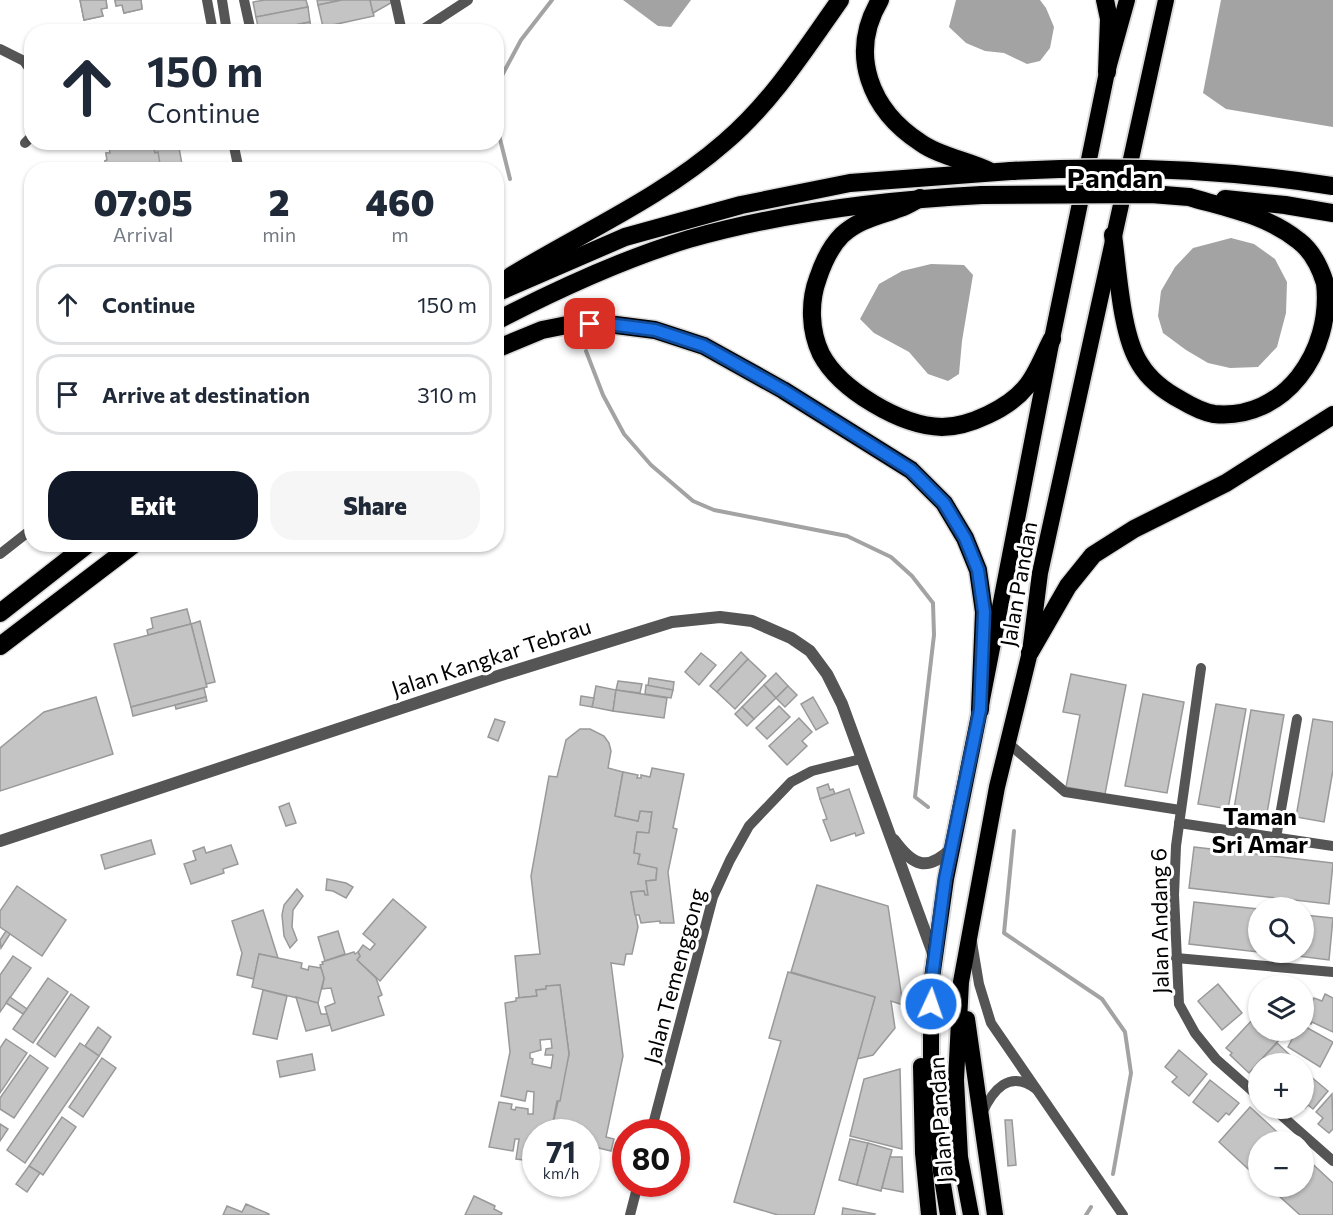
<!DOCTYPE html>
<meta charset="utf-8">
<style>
:root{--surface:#fff;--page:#f6f6f7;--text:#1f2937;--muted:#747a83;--line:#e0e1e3;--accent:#111827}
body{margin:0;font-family:Commissioner,sans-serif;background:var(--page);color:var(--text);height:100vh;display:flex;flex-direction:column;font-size:22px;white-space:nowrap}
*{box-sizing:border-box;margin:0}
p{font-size:20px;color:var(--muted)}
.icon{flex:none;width:33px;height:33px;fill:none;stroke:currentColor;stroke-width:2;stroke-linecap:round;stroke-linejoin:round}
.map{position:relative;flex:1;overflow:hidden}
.panel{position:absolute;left:24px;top:162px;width:480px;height:390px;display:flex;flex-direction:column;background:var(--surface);border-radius:24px;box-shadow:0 2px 4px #0004}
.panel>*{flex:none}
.guide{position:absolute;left:24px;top:24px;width:480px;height:126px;border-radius:24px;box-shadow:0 2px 4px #0004;background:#fff;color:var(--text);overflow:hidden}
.controls{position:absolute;left:1248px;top:897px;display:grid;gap:12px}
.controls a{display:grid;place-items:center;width:66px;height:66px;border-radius:50%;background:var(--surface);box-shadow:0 2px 4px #0004;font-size:30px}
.speed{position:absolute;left:522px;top:1119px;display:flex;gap:12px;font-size:30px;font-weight:700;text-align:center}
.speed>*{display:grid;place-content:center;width:78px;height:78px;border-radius:50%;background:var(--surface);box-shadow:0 2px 4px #0004;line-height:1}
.speed small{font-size:15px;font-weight:400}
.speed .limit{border:9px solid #d22;background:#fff;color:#111}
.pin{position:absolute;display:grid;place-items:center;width:51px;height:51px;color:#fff;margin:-26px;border-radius:12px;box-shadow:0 3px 9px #0006}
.me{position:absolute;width:66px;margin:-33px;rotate:3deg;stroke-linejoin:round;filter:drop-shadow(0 0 4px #0008)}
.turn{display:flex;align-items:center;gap:21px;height:126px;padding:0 24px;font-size:27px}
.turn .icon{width:78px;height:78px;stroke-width:2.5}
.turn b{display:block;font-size:42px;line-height:51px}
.eta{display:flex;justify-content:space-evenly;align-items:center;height:102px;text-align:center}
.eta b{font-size:36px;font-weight:800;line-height:42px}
.action{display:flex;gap:12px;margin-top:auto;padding:12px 24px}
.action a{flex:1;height:69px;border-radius:24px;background:var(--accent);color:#fff;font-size:24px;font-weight:800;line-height:69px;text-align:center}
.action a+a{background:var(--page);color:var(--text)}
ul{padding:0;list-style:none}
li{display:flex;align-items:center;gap:18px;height:81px;margin:0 12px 9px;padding:0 12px;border:3px solid var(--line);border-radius:24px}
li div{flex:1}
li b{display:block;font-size:22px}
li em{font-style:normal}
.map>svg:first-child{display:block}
.water{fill:#a3a3a3}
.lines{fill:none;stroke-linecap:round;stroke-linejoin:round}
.stream{stroke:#a3a3a3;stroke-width:4}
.building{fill:#c4c4c4;stroke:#999;stroke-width:1.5;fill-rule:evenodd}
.trunk-casing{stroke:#dbdbdb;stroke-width:20}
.motorway-casing{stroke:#dbdbdb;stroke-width:21}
.minor{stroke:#555;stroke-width:10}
.tertiary{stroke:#555;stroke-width:12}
.trunk{stroke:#000;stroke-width:16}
.motorway{stroke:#000;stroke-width:18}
.motorway-bridge-casing{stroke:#dbdbdb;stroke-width:21;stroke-linecap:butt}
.motorway-bridge{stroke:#000;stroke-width:18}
.route-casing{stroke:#114b97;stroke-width:15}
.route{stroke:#1a73e8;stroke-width:10}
.labels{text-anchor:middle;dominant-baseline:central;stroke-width:6;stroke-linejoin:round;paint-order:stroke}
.street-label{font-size:22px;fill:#000;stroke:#fff}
.neighbourhood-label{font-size:24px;font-weight:bold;fill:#000;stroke:#fff}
.district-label{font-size:28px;font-weight:bold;fill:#000;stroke:#fff}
</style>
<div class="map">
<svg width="1333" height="1215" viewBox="0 0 1333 1215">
<rect width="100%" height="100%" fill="#fff"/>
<g class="water">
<polygon points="623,0 691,0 671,27 658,26"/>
<polygon points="956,0 1040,0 1046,8 1054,27 1050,48 1040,61 1027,64 1004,53 985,51 966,43 949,27"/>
<polygon points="1221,0 1333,0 1333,127 1226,109 1203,93"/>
<polygon points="1231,238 1254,244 1275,259 1287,282 1286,313 1277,347 1258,367 1230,368 1208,363 1186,350 1163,333 1158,316 1161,291 1175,267 1193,248"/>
<polygon points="931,264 964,265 973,275 962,341 959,374 948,381 928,374 909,352 874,333 860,319 879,284 902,271"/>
</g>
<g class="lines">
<g class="stream">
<polyline points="496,102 499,81 521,40 552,0"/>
<polyline points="496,123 510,179"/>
<polyline points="586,351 603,395 624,434 651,465 693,501 714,510 847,536 891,557 912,576 933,603 934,635 915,797 928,807"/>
<polyline points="1014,831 1004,933 1102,999 1125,1032 1131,1073 1113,1174"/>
<polyline points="1086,1215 1091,1207"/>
</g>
</g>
<g class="building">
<polygon points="80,0 106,0 107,8 101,9 103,16 84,20"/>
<polygon points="80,0 106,0 107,8 101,9 103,16 84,20"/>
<polygon points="115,0 141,0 142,9 124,13 122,5 116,6"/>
<polygon points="115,0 141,0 142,9 124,13 122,5 116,6"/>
<polygon points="265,0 306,0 308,7 256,17 253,2"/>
<polygon points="317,0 342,0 318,5"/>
<polygon points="342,0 370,0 374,16 323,27 318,5"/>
<polygon points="370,0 396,0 373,13"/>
<polygon points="308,7 310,22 259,32 256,17"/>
<polygon points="310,22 312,32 262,32"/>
<polygon points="101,142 178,142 183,170 107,170 105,161 107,160 106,153 110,153 109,147 103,149"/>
<polygon points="101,142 157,142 153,144 155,153 158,152 161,170 107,170 105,161 107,160 106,153 110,153 109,147 103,149"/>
<polygon points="187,609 191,624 148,635 147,630 153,628 151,618"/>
<polygon points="200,621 215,682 206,684 191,624"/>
<polygon points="191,624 207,687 131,707 114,644"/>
<polygon points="741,652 748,659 717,692 710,686"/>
<polygon points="701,653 716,665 699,685 685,672"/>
<polygon points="748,659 766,676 735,709 717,692"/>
<polygon points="776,673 788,686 776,698 764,685"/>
<polygon points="1071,674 1126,685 1105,794 1066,787 1080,715 1063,712"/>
<polygon points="649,678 674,682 673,690 648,686"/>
<polygon points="618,681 642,684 640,693 616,690"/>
<polygon points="646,685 673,690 671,698 645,694"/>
<polygon points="764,685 776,698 754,719 742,707"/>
<polygon points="596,686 616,690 613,711 592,707"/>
<polygon points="788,686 797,695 785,707 776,698"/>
<polygon points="204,688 206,697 133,716 131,707"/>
<polygon points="616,690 667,698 664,718 613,711"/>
<polygon points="1143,694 1184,702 1167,793 1125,786"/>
<polygon points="581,696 594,698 592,707 580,705"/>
<polygon points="96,697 113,754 0,791 0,748 44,712"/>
<polygon points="206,697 207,701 176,709 175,705"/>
<polygon points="813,697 828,723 816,730 801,704"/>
<polygon points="1216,704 1246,709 1228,809 1198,804"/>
<polygon points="779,706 790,717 767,739 756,728"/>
<polygon points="742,707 754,719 747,726 735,714"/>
<polygon points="1251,710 1284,715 1266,819 1233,814"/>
<polygon points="799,718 812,732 802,741 807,746 787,765 769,746"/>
<polygon points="495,719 505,722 498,741 488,737"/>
<polygon points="1313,719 1333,722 1333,770 1324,822 1296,817"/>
<polygon points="580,729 590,729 604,736 609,743 611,751 608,768 623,772 615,816 638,821 640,811 652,812 649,833 637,832 634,853 640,854 638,864 657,868 656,880 646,881 648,895 645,895 644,891 631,892 638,927 632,954 626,954 624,965 611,963 623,1056 606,1137 614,1139 611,1151 586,1145 586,1132 551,1132 569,1054 560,985 546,986 546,989 536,990 537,996 519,998 515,956 540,954 531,876 549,776 557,777 566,740"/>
<polygon points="652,768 684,774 673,828 677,829 668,872 674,923 660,923 660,921 641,923 639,915 635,915 631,892 644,891 645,895 648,895 646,881 656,880 657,868 638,864 640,854 634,853 637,832 649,833 652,812 640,811 638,821 615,816 623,772 638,775 637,778 641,778 641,775 650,777"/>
<polygon points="828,784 830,790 833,789 835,794 820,799 817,788"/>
<polygon points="849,789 864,833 856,836 855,833 831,841 823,820 827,819 820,799"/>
<polygon points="289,803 296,823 286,826 279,807"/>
<polygon points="151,840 155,854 105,869 101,855"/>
<polygon points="231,845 238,864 223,869 224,873 191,884 184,864 196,860 193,851 204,847 206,853"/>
<polygon points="1194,847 1333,863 1329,904 1189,888"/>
<polygon points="327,879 346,883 353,887 346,898 333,891 326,890"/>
<polygon points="817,885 888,906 903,1005 891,1001 895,1028 873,1055 857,1059 875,997 791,972"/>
<polygon points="17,886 66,920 42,956 0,927 0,911"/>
<polygon points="297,889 303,896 293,910 292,927 297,940 290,948 284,936 282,915 284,905"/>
<polygon points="393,899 426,927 380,981 357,960 360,956 358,952 363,945 370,950 375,944 363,934"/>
<polygon points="1194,902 1258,909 1258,952 1189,944"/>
<polygon points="263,910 278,958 259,954 254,979 237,975 242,953 232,921"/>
<polygon points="1304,915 1333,918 1329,960 1266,952 1304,952"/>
<polygon points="6,931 10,934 1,948 0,940"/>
<polygon points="338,931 345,954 325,961 318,937"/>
<polygon points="354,952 355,954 358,952 360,956 357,960 376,978 382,995 378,997 384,1015 332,1031 325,1007 335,1003 331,988 322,989 324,978 320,965 323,964 322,962"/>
<polygon points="259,954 302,963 301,968 308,970 309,966 321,968 324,978 318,1003 252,987"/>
<polygon points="13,956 31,968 0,1012 0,975"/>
<polygon points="788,972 875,997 814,1215 778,1215 734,1202 781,1041 769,1038"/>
<polygon points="48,978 68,992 33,1043 13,1029"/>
<polygon points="1218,984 1242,1013 1222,1030 1198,1001"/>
<path d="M 560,985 L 569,1054 L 560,1101 L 557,1101 L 551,1132 L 536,1132 L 536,1146 L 532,1161 L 516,1159 L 519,1139 L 515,1139 L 513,1151 L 489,1147 L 499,1102 L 512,1104 L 511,1109 L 515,1110 L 516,1107 L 528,1109 L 528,1114 L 533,1114 L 534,1092 L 527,1091 L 525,1101 L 501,1096 L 510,1052 L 505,1003 L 516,1001 L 516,998 L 537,996 L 536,990 L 546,989 L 546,986 ZM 551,1039 L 552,1048 L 546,1049 L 545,1055 L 553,1055 L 551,1068 L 532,1064 L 533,1059 L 530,1058 L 530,1053 L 541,1050 L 540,1040 Z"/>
<polygon points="263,990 287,996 277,1039 253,1034"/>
<polygon points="71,994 89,1007 55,1057 37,1044"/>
<polygon points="1325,994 1333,998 1333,1032 1312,1022 1311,1024 1304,1021 1314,998 1322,1001"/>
<polygon points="10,997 27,1009 23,1014 6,1003"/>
<polygon points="296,997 318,1003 321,1014 327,1014 330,1025 306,1031"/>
<polygon points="1255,1017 1258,1020 1258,1030 1269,1030 1279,1040 1249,1073 1230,1055 1232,1053 1226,1048"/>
<polygon points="1304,1026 1333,1042 1320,1067 1288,1047 1297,1030 1304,1030"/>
<polygon points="98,1027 111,1037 99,1056 85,1046"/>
<polygon points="6,1039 27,1053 0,1093 0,1048"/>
<polygon points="80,1043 99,1056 25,1163 7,1150"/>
<polygon points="1277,1043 1292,1057 1286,1064 1258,1064 1258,1065 1257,1064"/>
<polygon points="1179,1050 1207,1074 1189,1096 1172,1082 1177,1077 1165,1067"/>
<polygon points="312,1054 315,1070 280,1077 277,1061"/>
<polygon points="30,1055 48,1068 14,1118 0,1109 0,1098"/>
<polygon points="102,1058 116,1068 83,1117 69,1107"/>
<polygon points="900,1069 902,1149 850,1136 864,1079"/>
<polygon points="1304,1071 1328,1091 1313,1109 1308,1105 1305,1108 1304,1106"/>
<polygon points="1210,1080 1239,1103 1229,1115 1226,1113 1218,1122 1193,1102"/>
<polygon points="1332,1094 1333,1129 1329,1133 1318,1124 1323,1118 1316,1112"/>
<polygon points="1250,1107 1288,1142 1258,1142 1258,1178 1219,1142"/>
<polygon points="62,1117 76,1127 43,1175 29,1166"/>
<polygon points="1005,1120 1012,1120 1016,1165 1008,1166"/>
<polygon points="0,1124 8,1129 0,1141"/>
<polygon points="850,1139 868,1143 857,1185 839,1180"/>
<polygon points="868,1143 892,1150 881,1191 857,1185"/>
<polygon points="1304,1156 1333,1183 1333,1215 1300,1215 1268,1186 1304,1186"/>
<polygon points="890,1157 902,1157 903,1192 882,1188"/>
<polygon points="29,1166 40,1173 27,1192 16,1184"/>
<polygon points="474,1196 495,1206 494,1209 502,1213 501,1215 465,1215"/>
<polygon points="246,1204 269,1214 269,1215 223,1215 227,1206 242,1212"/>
<polygon points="843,1208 875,1214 874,1215 842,1215"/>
</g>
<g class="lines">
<g class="trunk-casing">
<g id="trunk">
<polyline points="967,1019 995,1215"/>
<polyline points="921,1066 923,1153 929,1215"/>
<polyline points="948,1215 941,1172 931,1081 931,985 946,879 980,710 1052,339 1107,72 1127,0"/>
<polyline points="971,1215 960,1157 956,1080 961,982 997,787 1030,652 1040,573 1166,0"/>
</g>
</g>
<g class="motorway-casing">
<g id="motorway">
<path d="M 880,0 C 848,54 870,110 921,143 C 939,156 969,161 989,171"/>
<polyline points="1105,0 1109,19 1107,72"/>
<path d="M 920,198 C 913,202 907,206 900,208 C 879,216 859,219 842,235 C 831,246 823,263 818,278 C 809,302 810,331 821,354 C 840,390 901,426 942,427 C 969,427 1009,408 1026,387 C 1037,374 1044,354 1052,339"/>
<polyline points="1225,199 1285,205 1333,213"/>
<path d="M 1113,235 C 1118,270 1121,335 1140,364 C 1149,379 1166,392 1181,400 C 1191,406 1202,412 1214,414 C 1284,421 1333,352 1325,283 C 1320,267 1312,251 1299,241 C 1267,215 1227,208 1189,197"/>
<path d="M 511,276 C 583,232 661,198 725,142 C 771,103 805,50 840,0"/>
<polyline points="496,293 625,237 741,205 850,183 1011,171"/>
<path d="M 496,321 C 558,289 622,259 689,239 C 784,212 884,200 982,195"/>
<polyline points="496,349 542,330 572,324 608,324 655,330 704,346 783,390 911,470 944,503 965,538 978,570 984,612 980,710"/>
<polyline points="0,613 88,544"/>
<polyline points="0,646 134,544"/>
<polyline points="1030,652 1068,586 1093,555 1134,529 1226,483 1333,415"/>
</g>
</g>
<g class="minor">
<polyline points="207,0 213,32"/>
<polyline points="222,0 227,32"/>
<polyline points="244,0 251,32"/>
<polyline points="395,0 402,32"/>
<polyline points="419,32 468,0"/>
<polyline points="0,49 24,61 32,72"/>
<polyline points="233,142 239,170"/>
<polyline points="25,143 32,136"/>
<polyline points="0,554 32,529"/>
<polyline points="1201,668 1176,846 1174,895 1179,1004 1195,1033 1216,1059 1258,1096"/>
<polyline points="1008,743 1065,792 1180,810"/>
<polyline points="1179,823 1333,846"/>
<polyline points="1276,838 1297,719"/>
<polyline points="972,942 979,984 991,1023 1123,1215"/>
<polyline points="1176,958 1333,972"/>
<polyline points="1273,1108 1333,1161"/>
<path d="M 982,1113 C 993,1090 1009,1069 1036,1089"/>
<polyline points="651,1132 713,897 730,860 749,826 791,782 812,771 861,759"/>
<polyline points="630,1215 638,1184"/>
</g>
<g class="tertiary">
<path d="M 894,840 C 913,866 927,872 951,849"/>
<polyline points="0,841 498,676 672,622 720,617 752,621 791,638 810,651 827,674 842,704 934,956"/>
</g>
<use href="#trunk" class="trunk"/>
<use href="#motorway" class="motorway"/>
<g class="motorway-bridge-casing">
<g id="motorway-bridge">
<path d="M 1011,171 C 1119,165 1226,169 1333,186"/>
<polyline points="982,195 1151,194 1189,197"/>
</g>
</g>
<use href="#motorway-bridge" class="motorway-bridge"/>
</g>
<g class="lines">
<g class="route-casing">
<polyline id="route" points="590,324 608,324 655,330 704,346 783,390 911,470 944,503 965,538 978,570 984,612 980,710 945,879 931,985 931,1004"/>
</g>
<use href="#route" class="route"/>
</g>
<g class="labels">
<g class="street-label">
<text transform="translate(1018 584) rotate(-80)">Jalan Pandan</text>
<text transform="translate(491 657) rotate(-18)">Jalan Kangkar Tebrau</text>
<text transform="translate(1159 921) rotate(-91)">Jalan Andang 6</text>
<text transform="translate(674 976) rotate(-75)">Jalan Temenggong</text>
<text transform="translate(940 1120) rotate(-94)">Jalan Pandan</text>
</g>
<g class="neighbourhood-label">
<text x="1260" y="815">Taman<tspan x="1260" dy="28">Sri Amar</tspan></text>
</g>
<g class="district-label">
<text x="1115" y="177">Pandan</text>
</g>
</g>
</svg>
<div class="controls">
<a><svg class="icon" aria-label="search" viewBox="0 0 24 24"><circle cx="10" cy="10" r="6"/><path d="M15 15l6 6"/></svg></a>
<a><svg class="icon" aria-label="layers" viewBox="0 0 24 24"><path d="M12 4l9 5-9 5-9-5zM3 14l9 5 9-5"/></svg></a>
<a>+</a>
<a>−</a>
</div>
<div class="speed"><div>71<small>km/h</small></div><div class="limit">80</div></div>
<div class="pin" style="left:590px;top:324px;background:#d93025"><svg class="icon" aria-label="arrive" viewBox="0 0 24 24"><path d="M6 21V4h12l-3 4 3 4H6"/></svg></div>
<svg class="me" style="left:931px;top:1004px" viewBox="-20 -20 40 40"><circle r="17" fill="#1a73e8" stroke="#fff" stroke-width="3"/><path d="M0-11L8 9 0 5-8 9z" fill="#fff"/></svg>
<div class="guide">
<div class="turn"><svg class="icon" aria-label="ahead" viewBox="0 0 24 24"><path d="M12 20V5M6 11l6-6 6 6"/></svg><div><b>150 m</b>Continue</div></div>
</div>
<section class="panel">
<div class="eta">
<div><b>07:05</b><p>Arrival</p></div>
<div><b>2</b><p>min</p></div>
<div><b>460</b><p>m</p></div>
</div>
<ul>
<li><svg class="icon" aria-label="ahead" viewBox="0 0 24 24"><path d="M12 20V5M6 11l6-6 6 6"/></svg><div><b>Continue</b></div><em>150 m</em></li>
<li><svg class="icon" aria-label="arrive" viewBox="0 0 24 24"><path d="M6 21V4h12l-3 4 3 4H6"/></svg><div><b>Arrive at destination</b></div><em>310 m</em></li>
</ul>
<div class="action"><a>Exit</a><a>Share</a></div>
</section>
</div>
